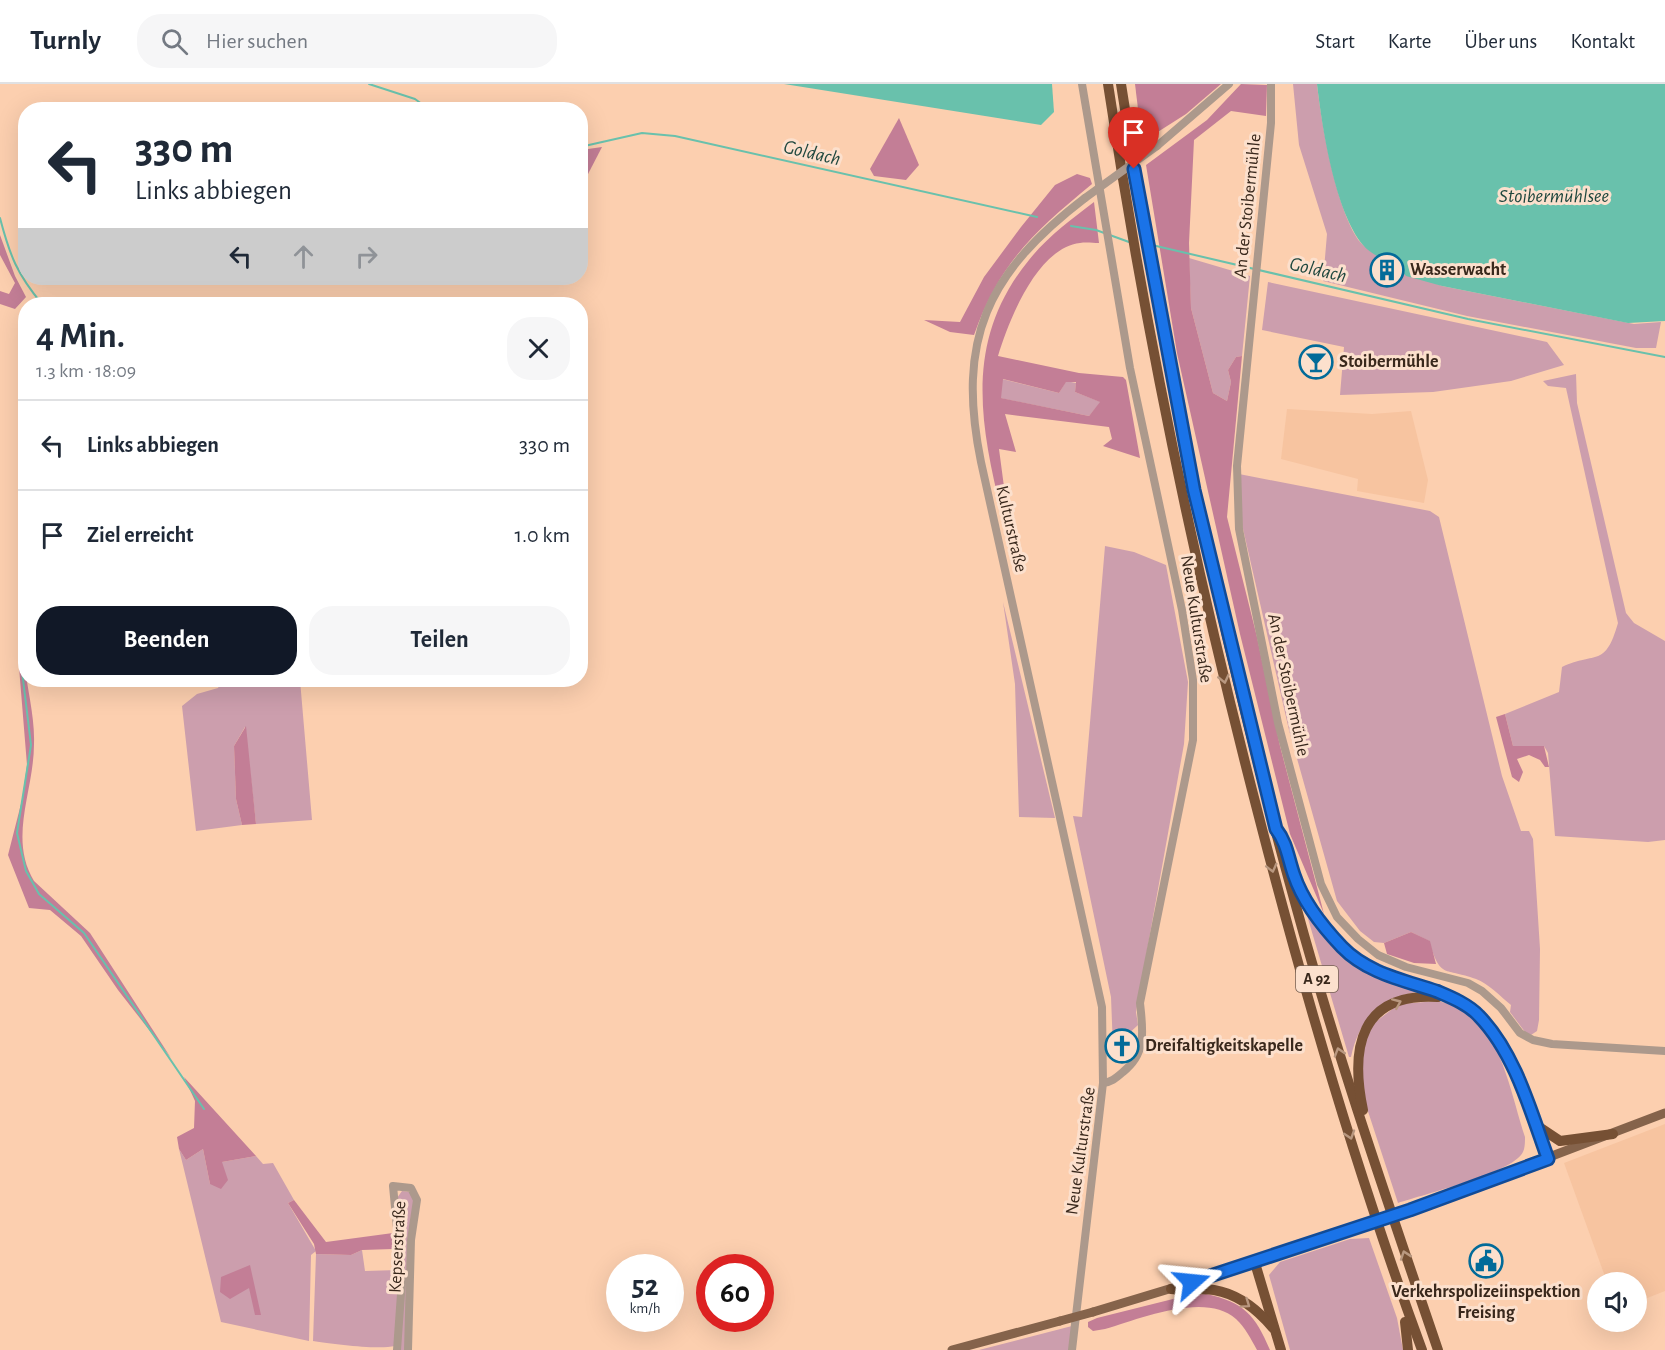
<!DOCTYPE html>
<html lang="de">
<meta charset="utf-8">
<style>
:root{--surface:#fff;--page:#f6f6f7;--text:#1f2937;--muted:#747a83;--line:#e0e1e3;--accent:#111827}
body{margin:0;font-family:"Alegreya Sans",sans-serif;background:var(--page);color:var(--text);height:100vh;display:flex;flex-direction:column;font-size:22px;white-space:nowrap}
*{box-sizing:border-box;margin:0}
p{font-size:20px;color:var(--muted)}
.icon{flex:none;width:33px;height:33px;fill:none;stroke:currentColor;stroke-width:2;stroke-linecap:round;stroke-linejoin:round}
.map{position:relative;flex:1;overflow:hidden}
.sheet{position:absolute;left:18px;top:213px;width:570px;height:390px;display:flex;flex-direction:column;background:var(--surface);border-radius:24px;box-shadow:0 6px 24px #0002}
.sheet>*{flex:none}
.banner{position:absolute;left:18px;top:18px;width:570px;height:183px;border-radius:24px;box-shadow:0 6px 24px #0002;background:#fff;color:var(--text);overflow:hidden}
.tools{position:absolute;left:1587px;top:1188px;display:grid;gap:12px}
.tools a{display:grid;place-items:center;width:60px;height:60px;border-radius:50%;background:var(--surface);box-shadow:0 6px 24px #0002;font-size:30px}
.speed{position:absolute;left:606px;top:1170px;display:flex;gap:12px;font-size:30px;font-weight:700;text-align:center}
.speed>*{display:grid;place-content:center;width:78px;height:78px;border-radius:50%;background:var(--surface);box-shadow:0 6px 24px #0002;line-height:1}
.speed small{font-size:15px;font-weight:400}
.speed .limit{border:9px solid #d22;background:#fff;color:#111}
.pin{position:absolute;display:grid;place-items:center;width:51px;height:51px;color:#fff;margin:-62px -26px;border-radius:50% 50% 50% 0;rotate:-45deg;box-shadow:0 0 6px #0007}
.pin .icon{rotate:45deg}
.me{position:absolute;width:66px;margin:-33px;rotate:72deg;stroke-linejoin:round;filter:drop-shadow(0 0 4px #0008)}
.turn{display:flex;align-items:center;gap:21px;height:126px;padding:0 18px;font-size:27px}
.turn .icon{width:78px;height:78px;stroke-width:2.5}
.turn b{display:block;font-size:42px;line-height:51px}
.lanes{display:flex;align-items:center;height:57px;padding:0 18px;background:#0003;justify-content:center;gap:30px;direction:ltr}
.lanes .off{opacity:.35}
.round{display:grid;place-items:center;flex:none;width:63px;height:63px;border-radius:24px;background:var(--page)}
.summary{display:flex;align-items:center;justify-content:space-between;height:102px;padding:0 18px}
h1{font-size:36px;font-weight:700;line-height:45px}
.cta{display:flex;gap:12px;margin-top:auto;padding:12px 18px}
.cta a{flex:1;height:69px;border-radius:24px;background:var(--accent);color:#fff;font-size:24px;font-weight:700;line-height:69px;text-align:center}
.cta a+a{background:var(--page);color:var(--text)}
ul{padding:0;list-style:none}
li{display:flex;align-items:center;gap:18px;height:90px;padding:0 18px;border-top:2px solid var(--line)}
li div{flex:1}
li b{display:block;font-size:22px}
li em{font-style:normal}
header{display:flex;align-items:center;gap:36px;box-sizing:border-box;height:84px;padding:0 30px;background:var(--surface);border-bottom:2px solid var(--line)}
header strong{font-size:28px}
nav{display:flex;gap:33px;margin-inline-start:auto;font-size:21px}
.search{width:420px;height:54px;background:var(--page);display:flex;align-items:center;gap:15px;box-sizing:border-box;padding:0 21px;border-radius:24px;color:var(--muted);font-size:22px}
.map>svg:first-child{display:block}
.built{fill:#f7c4a0}
.green{fill:#cc9ead}
.forest{fill:#c37e96;fill-rule:evenodd}
.water{fill:#69c1ac}
.lines{fill:none;stroke-linecap:round;stroke-linejoin:round}
.stream{stroke:#69c1ac;stroke-width:2}
.minor{stroke:#ac998c;stroke-width:8}
.major{stroke:#85634b;stroke-width:9}
.highway{stroke:#765034;stroke-width:10}
.minor-bridge{stroke:#ac998c;stroke-width:8}
.major-bridge{stroke:#85634b;stroke-width:9}
.oneway{stroke:#b99880}
.route-casing{stroke:#114b97;stroke-width:15}
.route{stroke:#1a73e8;stroke-width:10}
.labels{text-anchor:middle;dominant-baseline:central;stroke-width:6;stroke-linejoin:round;paint-order:stroke}
.shield{fill:#fce0cd;stroke:#745f51;stroke-width:1.5}
.shield-label{font-size:16px;font-weight:bold;fill:#39281c}
.street-label{font-size:18px;fill:#39281c;stroke:#fce0cd}
.poi-label{font-size:18px;font-weight:bold;fill:#39281c;stroke:#fce0cd;text-anchor:start}
.water-label{font-size:20px;font-style:italic;fill:#1f473e;stroke:#fce0cd}
</style>
<header>
<strong>Turnly</strong>
<div class="search"><svg class="icon" aria-label="search" viewBox="0 0 24 24"><circle cx="10" cy="10" r="6"/><path d="M15 15l6 6"/></svg>Hier suchen</div>
<nav><a>Start</a><a>Karte</a><a>Über uns</a><a>Kontakt</a></nav>
</header>
<div class="map">
<svg width="1665" height="1266" viewBox="0 0 1665 1266">
<rect width="100%" height="100%" fill="#fccfaf"/>
<g class="built">
<polygon points="1287,325 1372,330 1411,327 1428,396 1424,419 1357,407 1358,395 1281,375"/>
<polygon points="1665,1040 1665,1207 1637,1218 1636,1198 1607,1198 1564,1079"/>
</g>
<g class="green">
<path d="M 1293,0 L 1317,0 C 1321,37 1337,131 1361,159 C 1370,169 1387,171 1397,177 L 1399,184 L 1442,202 L 1634,240 L 1661,238 L 1656,264 L 1636,264 L 1467,232 L 1323,197 L 1327,150 L 1299,61 Z"/>
<polygon points="1189,174 1250,192 1242,272 1236,273 1228,286 1231,298 1227,317 1213,309 1191,224"/>
<polygon points="1268,198 1547,258 1564,281 1511,297 1433,308 1340,311 1344,263 1262,246"/>
<path d="M 1576,290 L 1577,319 L 1626,529 L 1634,539 L 1665,557 L 1665,756 L 1648,758 L 1555,752 L 1548,669 L 1544,662 L 1513,662 L 1505,630 L 1559,608 L 1562,583 C 1597,567 1605,584 1618,539 L 1566,304 L 1548,302 L 1543,297 Z"/>
<polygon points="1002,295 1059,309 1066,297 1076,299 1075,308 1101,318 1089,332 1000,314"/>
<path d="M 1239,390 L 1430,427 L 1439,433 L 1502,692 L 1521,747 L 1529,747 L 1533,755 L 1540,865 L 1539,936 L 1537,947 L 1531,951 L 1525,948 L 1510,928 L 1511,921 C 1501,913 1488,899 1476,895 C 1444,883 1441,896 1429,857 L 1411,848 L 1384,859 L 1374,858 L 1360,847 L 1337,817 L 1289,646 L 1241,436 Z"/>
<polygon points="1105,462 1134,468 1166,481 1188,598 1184,660 1136,928 1138,941 1113,964 1111,913 1073,732 1082,733"/>
<polygon points="1003,518 1055,734 1019,733 1015,600"/>
<polygon points="222,596 300,596 312,736 256,740 245,643 234,662 236,715 242,741 196,747 182,622 197,610 218,604"/>
<path d="M 1306,828 L 1344,872 L 1425,907 C 1383,911 1360,932 1351,973 L 1349,973 Z"/>
<path d="M 1438,917 C 1450,920 1464,924 1473,932 C 1504,962 1512,1014 1525,1053 C 1525,1059 1525,1067 1521,1071 C 1506,1090 1425,1110 1398,1119 L 1361,1006 L 1360,967 L 1374,939 L 1399,920 Z"/>
<polygon points="179,1065 186,1076 203,1065 210,1100 222,1078 256,1072 263,1080 273,1079 294,1116 288,1119 316,1167 311,1171 309,1257 221,1238"/>
<polygon points="402,1107 411,1108 414,1116 405,1266 400,1266 405,1199 397,1114"/>
<polygon points="1369,1154 1397,1234 1403,1266 1290,1266 1269,1191 1280,1178 1350,1155"/>
<path d="M 362,1166 L 365,1187 L 398,1186 L 399,1214 L 395,1262 C 378,1266 333,1260 313,1257 L 316,1170 L 351,1171 Z"/>
<polygon points="1072,1242 1069,1266 979,1266"/>
</g>
<g class="forest">
<polygon points="1135,0 1221,0 1186,30 1142,58"/>
<polygon points="1241,0 1267,1 1266,32 1231,27 1194,56 1189,159 1191,224 1213,309 1227,317 1231,298 1228,286 1236,273 1242,272 1227,433 1257,553 1280,662 1324,830 1290,750 1240,550 1177,269 1146,81 1207,36"/>
<polygon points="899,34 919,81 906,96 874,92 870,85"/>
<polygon points="602,63 587,92 581,88 581,66"/>
<path d="M 1077,90 L 1090,94 L 1092,100 C 1034,148 1000,178 974,251 L 950,248 L 924,236 L 960,238 L 984,193 L 1021,143 L 1055,101 Z"/>
<path d="M 1094,118 L 1099,159 C 1093,159 1086,158 1080,159 C 1037,164 1009,236 998,272 L 1079,289 L 1123,293 L 1126,296 L 1140,374 L 1103,362 L 1112,355 L 1109,343 L 1005,330 L 1016,368 L 999,365 L 1008,433 L 1003,434 C 980,341 963,257 1029,176 C 1047,153 1072,135 1094,118 ZM 1003,295 L 1059,309 L 1066,298 L 1076,298 L 1075,308 L 1100,318 L 1089,332 L 1001,314 Z"/>
<polygon points="0,151 15,192 26,213 15,225 0,220 0,207 9,210 15,199 0,171"/>
<path d="M 24,577 C 27,604 35,633 34,660 C 34,707 8,754 34,797 L 90,849 L 171,974 L 118,906 L 81,852 L 50,826 L 29,824 L 8,771 L 22,716 L 27,681 L 19,583 Z"/>
<polygon points="1505,630 1513,662 1544,662 1549,683 1545,683 1540,676 1529,671 1517,675 1523,688 1519,698 1512,693 1496,633"/>
<polygon points="246,642 256,740 242,741 236,715 234,662"/>
<polygon points="1411,848 1430,857 1436,880 1414,879 1387,870 1384,859"/>
<polygon points="184,993 256,1072 222,1078 228,1096 221,1105 210,1100 203,1065 186,1076 179,1065 177,1053 194,1044 195,1017"/>
<polygon points="294,1116 326,1158 393,1149 393,1165 362,1166 351,1171 316,1170 314,1160 288,1119"/>
<polygon points="250,1181 261,1231 255,1231 249,1204 230,1215 220,1208 221,1193"/>
<path d="M 1206,1210 C 1244,1218 1255,1231 1270,1266 L 1257,1266 C 1251,1255 1245,1243 1236,1235 C 1206,1207 1139,1235 1105,1245 L 1093,1247 L 1088,1243 L 1088,1238 L 1097,1234 L 1189,1211 Z"/>
</g>
<g class="water">
<polygon points="784,0 1052,0 1054,28 1041,41"/>
<path d="M 1317,0 L 1665,0 L 1665,237 L 1628,239 L 1442,202 L 1406,192 L 1399,184 L 1397,177 L 1392,174 L 1386,177 C 1378,173 1369,168 1363,161 C 1335,128 1322,43 1317,0 Z"/>
</g>
<g class="lines">
<g class="stream">
<polyline points="369,0 415,15 430,26"/>
<polyline points="580,63 642,49 675,52 1037,133"/>
<path d="M 0,134 C 10,172 17,190 42,220"/>
<polyline points="1071,142 1096,146 1129,158"/>
<polyline points="1152,161 1468,235 1665,273"/>
<polyline points="26,578 22,587 31,661 17,749 26,787 39,810 84,849 204,1025"/>
</g>
<g class="minor">
<path d="M 1082,0 L 1130,284 L 1182,526 L 1193,596 L 1193,656 L 1140,919 C 1143,947 1147,969 1123,988 C 1116,994 1112,998 1103,999"/>
<polyline points="1271,0 1271,39 1237,382 1239,445 1278,639 1321,800 1337,833 1358,855 1378,871 1406,883 1468,899 1482,907 1501,924 1520,949 1533,956 1552,960 1665,967"/>
<polyline points="1157,62 1229,0"/>
<polyline points="397,1266 402,1196 393,1102 411,1104 417,1116 411,1156 408,1266"/>
<path d="M 1072,1266 L 1103,999 L 1102,923 L 981,378 C 956,255 987,189 1085,114"/>
</g>
<g class="major">
<polyline points="1410,1126 1665,1029"/>
<polyline points="1093,1228 1255,1179 1354,1144"/>
<polyline points="952,1266 1060,1237"/>
</g>
<g class="highway">
<path d="M 1108,0 C 1145,247 1196,491 1259,733 C 1305,912 1358,1092 1422,1266"/>
<path d="M 1121,0 C 1163,277 1221,552 1296,822 C 1337,972 1388,1119 1438,1266"/>
<path d="M 1293,786 C 1306,835 1352,883 1400,897 C 1427,906 1459,911 1479,931 C 1515,968 1531,1028 1548,1075"/>
<path d="M 1363,1026 C 1350,964 1360,908 1438,913"/>
<polyline points="1536,1041 1560,1057 1613,1050"/>
<polyline points="1255,1179 1281,1266"/>
<path d="M 1171,1205 C 1186,1207 1200,1204 1214,1206 C 1238,1210 1258,1226 1273,1244"/>
<polyline points="1405,1238 1408,1266"/>
</g>
<polyline class="minor-bridge" points="1085,114 1157,62"/>
<g class="major-bridge">
<polyline points="1354,1144 1410,1126"/>
<polyline points="1060,1237 1093,1228"/>
</g>
</g>
<defs><path id="oneway-chevron" d="M-2-3.5L2.5 0L-2 3.5" fill="none" stroke-width="1.6" stroke-linecap="round" stroke-linejoin="round" transform="scale(1.5)"/></defs>
<g class="oneway">
<use href="#oneway-chevron" transform="translate(1224 595) rotate(77)"/>
<use href="#oneway-chevron" transform="translate(1272 784) rotate(76)"/>
<use href="#oneway-chevron" transform="translate(1397 919) rotate(-23)"/>
<use href="#oneway-chevron" transform="translate(1339 968) rotate(-107)"/>
<use href="#oneway-chevron" transform="translate(1350 1051) rotate(72)"/>
<use href="#oneway-chevron" transform="translate(1405 1171) rotate(-109)"/>
<use href="#oneway-chevron" transform="translate(1246 1220) rotate(35)"/>
</g>
<g class="lines">
<g class="route-casing">
<path id="route" d="M 1134,85 L 1194,406 L 1276,745 C 1287,759 1288,774 1294,791 C 1303,818 1322,842 1342,863 C 1367,889 1403,896 1436,907 C 1450,913 1468,920 1479,932 C 1515,969 1531,1028 1548,1075 L 1410,1126 L 1192,1198"/>
</g>
<use href="#route" class="route"/>
</g>
<defs>
<g id="building-ring" transform="scale(1.725)"><circle r="9.5" fill="#fce0cd" stroke="#026b99" stroke-width="1.5"/><path d="M-4-6H4V6H1V3H-1V6H-4ZM-2.5-4.3h1.7v1.8h-1.7ZM.8-4.3h1.7v1.8H.8ZM-2.5-1h1.7V.8h-1.7ZM.8-1h1.7V.8H.8Z" fill="#026b99"/></g>
<g id="bar-ring" transform="scale(1.725)"><circle r="9.5" fill="#fce0cd" stroke="#026b99" stroke-width="1.5"/><path d="M-6-5H6L.8 .8V4.5H3.5V6h-7V4.5H-.8V.8Z" fill="#026b99"/></g>
<g id="church-ring" transform="scale(1.725)"><circle r="9.5" fill="#fce0cd" stroke="#026b99" stroke-width="1.5"/><path d="M-1.2-6h2.4v3.5h3.3v2.4h-3.3V6h-2.4V-.1h-3.3v-2.4h3.3Z" fill="#026b99"/></g>
<g id="civic-ring" transform="scale(1.725)"><circle r="9.5" fill="#fce0cd" stroke="#026b99" stroke-width="1.5"/><path d="M-.6-6.5H3V-4.5H.6V-3L4-1V1h2V6H-6V1h2V-1L-.6-3ZM-1.2 2.5V6h2.4V2.5Z" fill="#026b99"/></g>
</defs>
<g fill-rule="evenodd">
<use href="#building-ring" x="1387" y="186"/>
<use href="#bar-ring" x="1316" y="278"/>
<use href="#church-ring" x="1122" y="962"/>
<use href="#civic-ring" x="1486" y="1177"/>
</g>
<g class="labels">
<rect class="shield" x="1296" y="882" width="42" height="26" rx="4.5"/>
<g class="shield-label">
<text x="1317" y="895">A 92</text>
</g>
<g class="street-label">
<text transform="translate(1248 122) rotate(-84)">An der Stoibermühle</text>
<text transform="translate(1011 445) rotate(77)">Kulturstraße</text>
<text transform="translate(1196 535) rotate(81)">Neue Kulturstraße</text>
<text transform="translate(1288 601) rotate(78)">An der Stoibermühle</text>
<text transform="translate(1081 1067) rotate(-82)">Neue Kulturstraße</text>
<text transform="translate(398 1163) rotate(-87)">Kepserstraße</text>
</g>
<g class="poi-label">
<text x="1410" y="186">Wasserwacht</text>
<text x="1339" y="278">Stoibermühle</text>
<text x="1145" y="962">Dreifaltigkeitskapelle</text>
<text x="1486" y="1208" text-anchor="middle">Verkehrspolizeiinspektion<tspan x="1486" dy="21">Freising</tspan></text>
</g>
<g class="water-label">
<text transform="translate(812 69) rotate(13)">Goldach</text>
<text x="1554" y="112">Stoibermühlsee</text>
<text transform="translate(1318 186) rotate(13)">Goldach</text>
</g>
</g>
</svg>
<div class="tools">
<a><svg class="icon" aria-label="sound" viewBox="0 0 24 24"><path d="M4 9h4l5-4v14l-5-4H4zM17 9q2 3 0 6"/></svg></a>
</div>
<div class="speed"><div>52<small>km/h</small></div><div class="limit">60</div></div>
<div class="pin" style="left:1134px;top:85px;background:#d93025"><svg class="icon" aria-label="arrive" viewBox="0 0 24 24"><path d="M6 21V4h12l-3 4 3 4H6"/></svg></div>
<svg class="me" style="left:1192px;top:1198px" viewBox="-20 -20 40 40"><path d="M0-17L14 15 0 8-14 15z" fill="#1a73e8" stroke="#fff" stroke-width="4"/></svg>
<div class="banner">
<div class="turn"><svg class="icon" aria-label="left" viewBox="0 0 24 24"><path d="M17 20v-9H6M10 6l-5 5 5 5"/></svg><div><b>330 m</b>Links abbiegen</div></div>
<div class="lanes"><svg class="icon" aria-label="left" viewBox="0 0 24 24"><path d="M17 20v-9H6M10 6l-5 5 5 5"/></svg><svg class="icon off" aria-label="ahead" viewBox="0 0 24 24"><path d="M12 20V5M6 11l6-6 6 6"/></svg><svg class="icon off" aria-label="right" viewBox="0 0 24 24"><path d="M7 20v-9h11M14 6l5 5-5 5"/></svg></div>
</div>
<section class="sheet">
<div class="summary"><div><h1>4 Min.</h1><p>1.3 km · 18:09</p></div><a class="round"><svg class="icon" aria-label="close" viewBox="0 0 24 24"><path d="M6 6l12 12M18 6L6 18"/></svg></a></div>
<ul>
<li><svg class="icon" aria-label="left" viewBox="0 0 24 24"><path d="M17 20v-9H6M10 6l-5 5 5 5"/></svg><div><b>Links abbiegen</b></div><em>330 m</em></li>
<li><svg class="icon" aria-label="arrive" viewBox="0 0 24 24"><path d="M6 21V4h12l-3 4 3 4H6"/></svg><div><b>Ziel erreicht</b></div><em>1.0 km</em></li>
</ul>
<div class="cta"><a>Beenden</a><a>Teilen</a></div>
</section>
</div>
